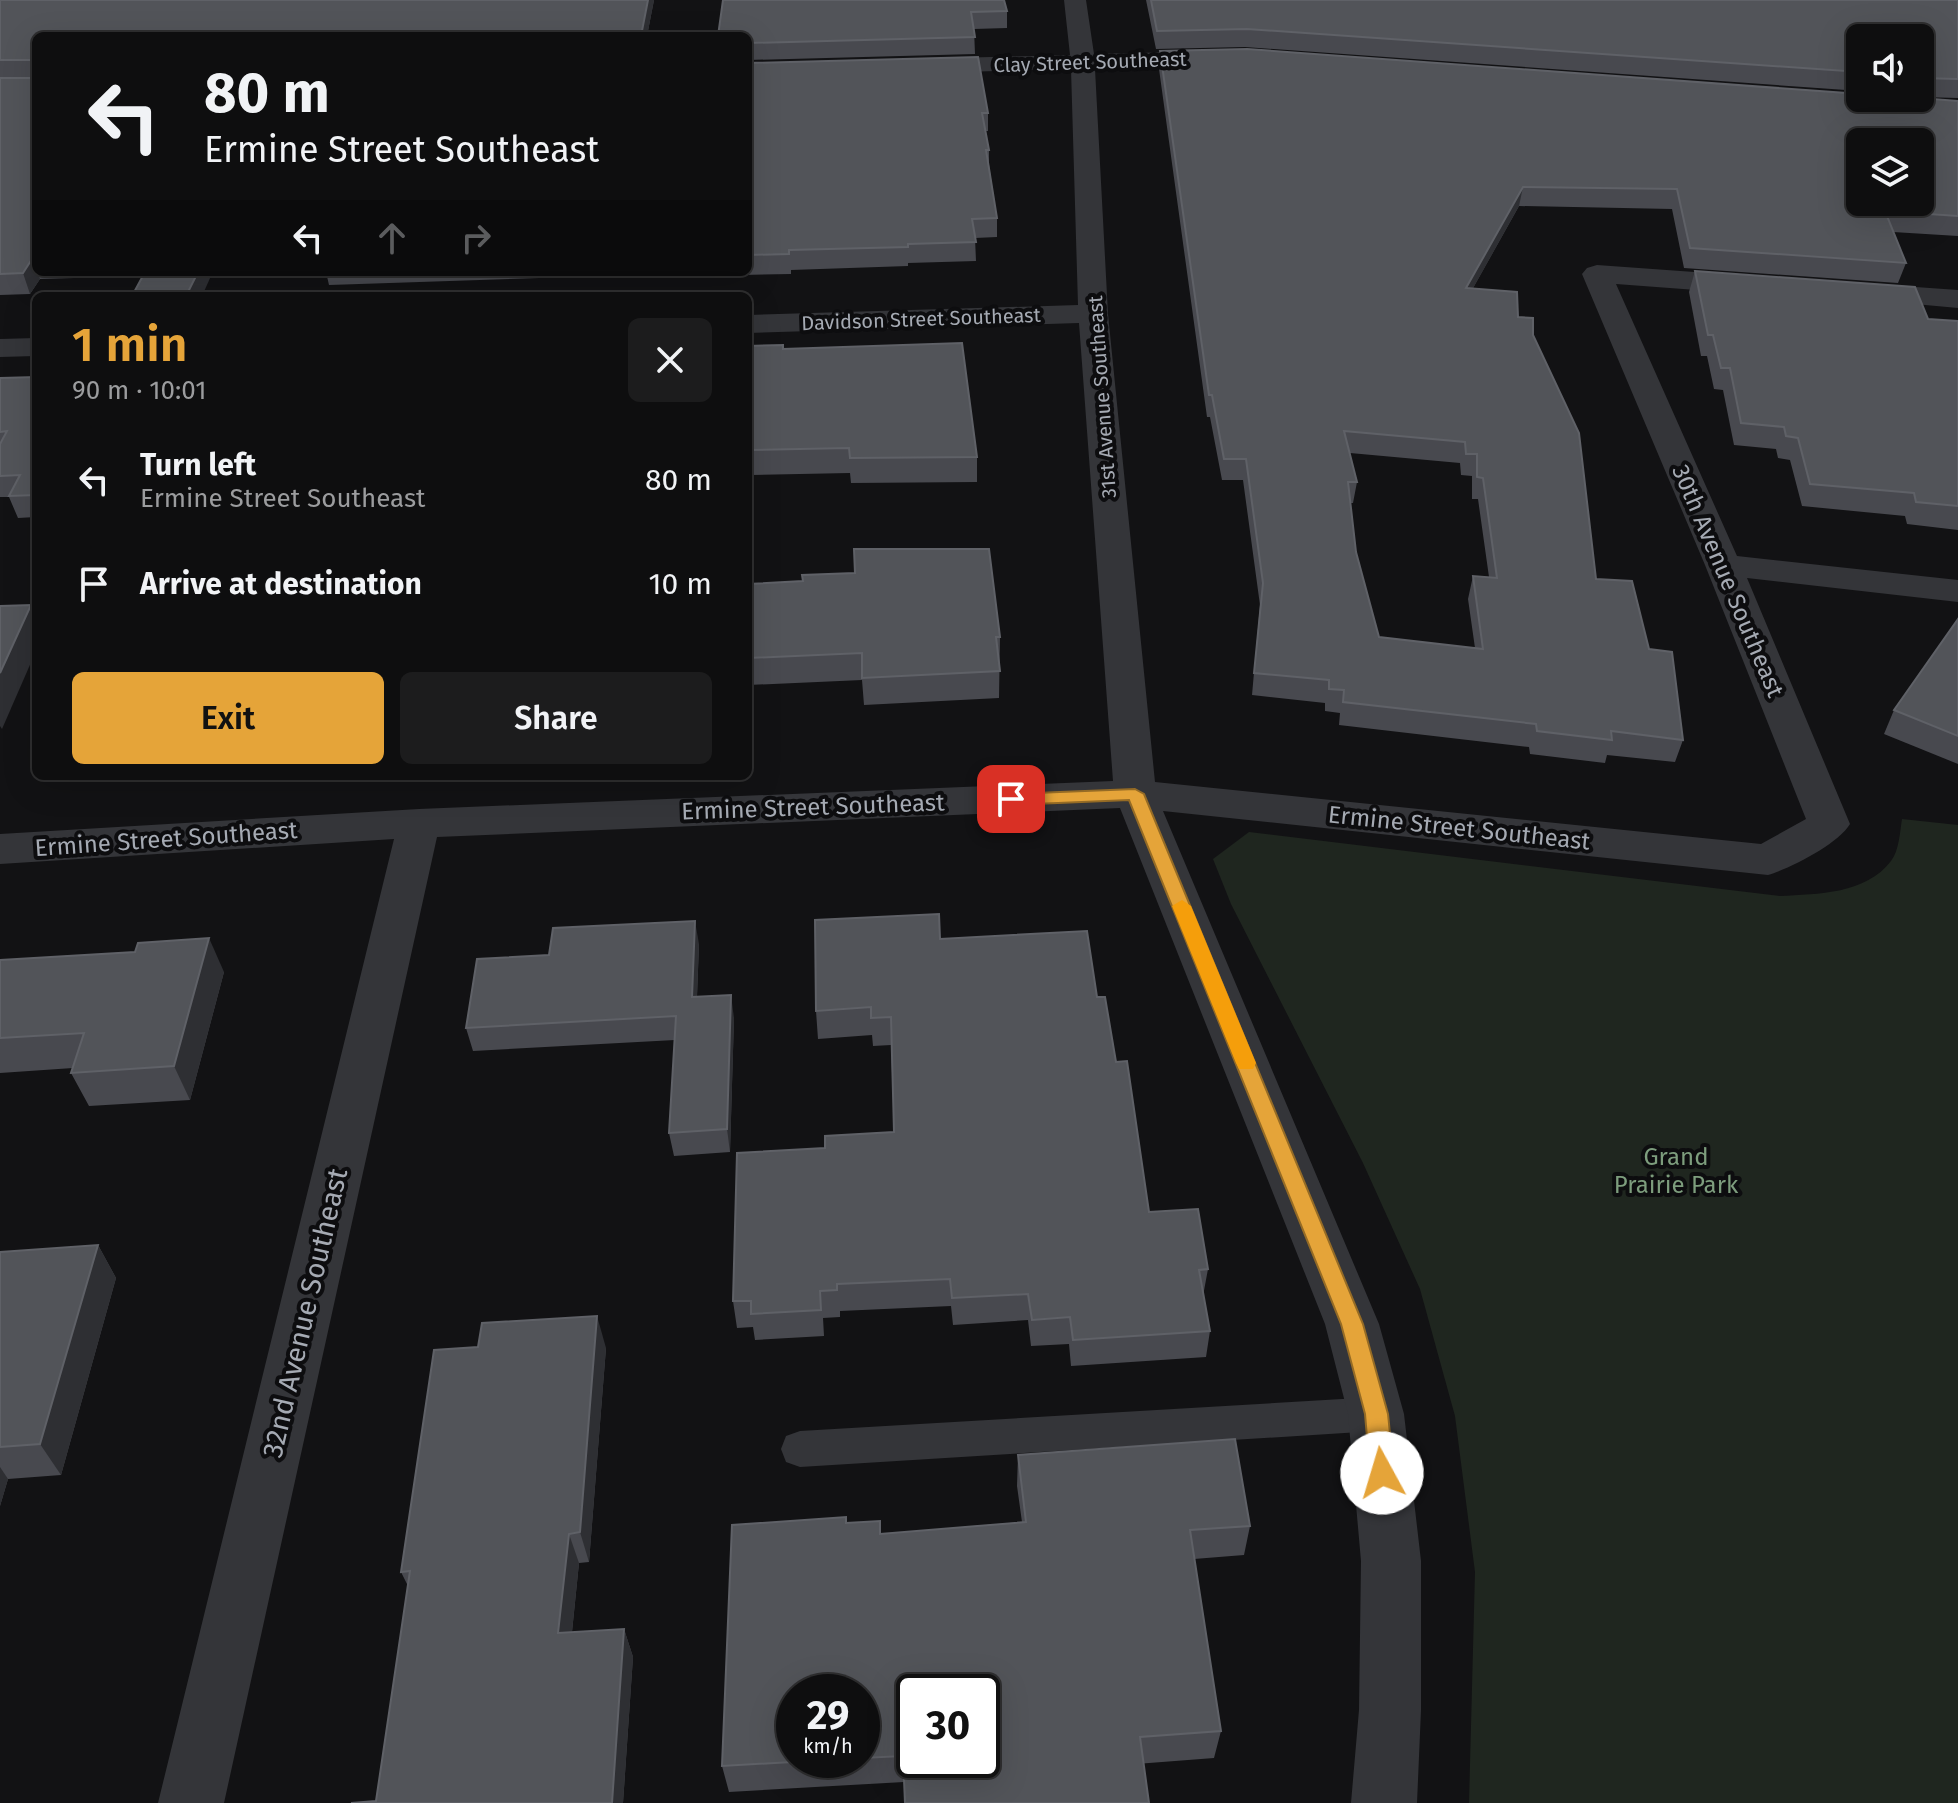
<!DOCTYPE html>
<meta charset="utf-8">
<style>
:root{--surface:#0e0e0f;--page:#1c1c1d;--text:#f1f3f6;--muted:#9b9c9e;--line:#2e2e2f;--accent:#e5a439}
body{margin:0;font-family:"Fira Sans",sans-serif;background:var(--page);color:var(--text);height:100vh;display:flex;flex-direction:column;font-size:30px;white-space:nowrap}
*{box-sizing:border-box;margin:0}
p{font-size:26px;color:var(--muted)}
.icon{flex:none;width:44px;height:44px;fill:none;stroke:currentColor;stroke-width:2;stroke-linecap:round;stroke-linejoin:round}
.map{position:relative;flex:1;overflow:hidden}
.drawer{position:absolute;left:32px;top:292px;width:720px;height:488px;display:flex;flex-direction:column;background:var(--surface);border-radius:12px;box-shadow:0 8px 32px #0002,0 0 0 2px var(--line)}
.drawer>*{flex:none}
.guide{position:absolute;left:32px;top:32px;width:720px;height:244px;border-radius:12px;box-shadow:0 8px 32px #0002,0 0 0 2px var(--line);background:#0e0e0f;color:var(--text);overflow:hidden}
.tools{position:absolute;left:1846px;top:24px;display:grid;gap:16px}
.tools a{display:grid;place-items:center;width:88px;height:88px;border-radius:12px;background:var(--surface);box-shadow:0 8px 32px #0002,0 0 0 2px var(--line);font-size:40px}
.speed{position:absolute;left:776px;top:1674px;display:flex;gap:16px;font-size:40px;font-weight:700;text-align:center}
.speed>*{display:grid;place-content:center;width:104px;height:104px;border-radius:50%;background:var(--surface);box-shadow:0 8px 32px #0002,0 0 0 2px var(--line);line-height:1}
.speed small{font-size:20px;font-weight:400}
.speed .limit{border:4px solid #111;border-radius:12px;background:#fff;color:#111}
.pin{position:absolute;display:grid;place-items:center;width:68px;height:68px;color:#fff;margin:-34px;border-radius:16px;box-shadow:0 4px 12px #0006}
.me{position:absolute;width:88px;margin:-44px;rotate:354deg;stroke-linejoin:round;filter:drop-shadow(0 0 6px #0008)}
.turn{display:flex;align-items:center;gap:28px;height:168px;padding:0 40px;font-size:36px}
.turn .icon{width:104px;height:104px;stroke-width:2.5}
.turn b{display:block;font-size:56px;line-height:68px}
.lanes{display:flex;align-items:center;height:76px;padding:0 40px;background:#0003;justify-content:center;gap:40px;direction:ltr}
.lanes .off{opacity:.35}
.round{display:grid;place-items:center;flex:none;width:84px;height:84px;border-radius:12px;background:var(--page)}
.overview{display:flex;align-items:center;justify-content:space-between;height:136px;padding:0 40px}
h1{font-size:48px;font-weight:600;line-height:60px;color:var(--accent)}
.button{display:flex;gap:16px;margin-top:auto;padding:16px 40px}
.button a{flex:1;height:92px;border-radius:12px;background:var(--accent);color:#111;font-size:32px;font-weight:600;line-height:92px;text-align:center}
.button a+a{background:var(--page);color:var(--text)}
ul{padding:0;list-style:none}
li{display:flex;align-items:center;gap:24px;height:104px;padding:0 40px}
li div{flex:1}
li b{display:block;font-size:30px}
li em{font-style:normal}
.map>svg:first-child{display:block}
.green{fill:#1f261f}
.lines{fill:none;stroke-linecap:round;stroke-linejoin:round}
.lane{fill:#343539;fill-rule:evenodd}
.street{fill:#343539;fill-rule:evenodd}
.wall{fill:#48494f;fill-rule:evenodd}
.shaded-wall{fill:#2e2f33}
.building{fill:#525459;stroke:#5f6167;stroke-width:2;fill-rule:evenodd}
.route{fill:#e5a439;stroke:#956b25;stroke-width:2}
.slow{fill:#f59e0b}
.labels{text-anchor:middle;dominant-baseline:central;stroke-width:8;stroke-linejoin:round;paint-order:stroke}
.far-street-label{font-size:20px;fill:#a5aab3;stroke:#0d0d0f}
.street-label{font-size:24px;fill:#a5aab3;stroke:#0d0d0f}
.park-label{font-size:24px;fill:#7d9d7d;stroke:#0d0d0f}
.near-street-label{font-size:28px;fill:#a5aab3;stroke:#0d0d0f}
</style>
<div class="map">
<svg width="1958" height="1803" viewBox="0 0 1958 1803">
<rect width="100%" height="100%" fill="#121214"/>
<path class="green" d="M 1902,819 L 1958,825 L 1958,1803 L 1469,1803 L 1475,1572 L 1455,1416 L 1420,1289 L 1363,1163 L 1231,904 L 1213,859 L 1249,832 L 1780,896 C 1818,894 1866,894 1891,861 C 1899,851 1900,831 1902,819 Z"/>
<g class="lines">
<polygon class="lane" points="1376,1397 1390,1402 1395,1414 1390,1426 1376,1431 800,1467 786,1462 781,1449 786,1436 800,1431"/>
<g class="street">
<path d="M 1064,0 L 1086,0 L 1094,54 L 1217,51 L 1226,53 L 1229,58 L 1226,63 L 1217,65 L 1095,69 L 1108,314 L 1155,782 L 1761,844 L 1806,819 L 1705,565 L 1582,274 L 1587,268 L 1597,265 L 1750,276 L 1760,279 L 1765,285 L 1760,291 L 1750,294 L 1616,284 L 1737,556 L 1958,580 L 1958,602 L 1747,578 L 1850,824 C 1838,844 1791,868 1768,875 L 1163,811 L 1379,1324 L 1404,1414 L 1421,1561 L 1421,1710 L 1417,1803 L 1351,1803 L 1359,1710 L 1361,1561 L 1348,1414 L 1325,1324 L 1120,808 L 437,837 L 224,1803 L 158,1803 L 394,839 L 0,864 L 0,834 L 419,809 L 1113,781 L 1079,323 L 748,333 L 748,315 L 1078,305 L 1071,69 L 918,73 L 909,71 L 906,66 L 909,61 L 918,59 L 1070,55 Z"/>
<polygon points="1859,283 1958,290 1958,308 1849,298 1844,292 1849,286"/>
<polygon points="36,338 36,356 0,357 0,339"/>
</g>
</g>
<g class="wall">
<polygon points="0,0 654,0 647,36 36,36 36,272 602,272 601,276 329,285 326,272 211,276 143,276 40,279 30,294 0,295"/>
<polygon points="723,0 1007,11 1007,28 974,29 975,54 748,60 748,36"/>
<polygon points="1146,0 1958,0 1958,98 1920,97 1920,38 1860,38 1860,91 1245,47 1156,49"/>
<path d="M 1160,51 L 1958,101 L 1958,236 L 1893,232 L 1906,263 L 1898,283 L 1684,268 L 1672,209 L 1519,206 L 1473,288 L 1518,317 L 1533,335 L 1596,579 L 1649,649 L 1683,740 L 1675,762 L 1607,755 L 1605,763 L 1530,754 L 1529,747 L 1339,725 L 1340,713 L 1325,711 L 1325,703 L 1252,695 L 1260,605 L 1243,480 L 1222,480 L 1210,417 L 1207,417 L 1159,69 ZM 1350,453 L 1460,463 L 1461,475 L 1472,476 L 1472,499 L 1478,499 L 1489,577 L 1473,576 L 1468,599 L 1475,648 L 1379,637 L 1356,552 L 1350,503 L 1353,503 L 1357,482 Z"/>
<polygon points="748,63 988,113 988,131 985,131 989,150 989,165 997,218 997,237 975,238 976,261 908,263 908,266 791,270 791,274 694,276 693,272 748,272"/>
<polygon points="1695,271 1928,319 1958,321 1958,530 1907,524 1905,516 1802,506 1790,460 1778,458 1776,449 1734,445 1723,390 1714,389 1707,356 1701,356 1689,292"/>
<polygon points="748,346 783,349 977,457 977,482 851,483 850,473 752,475 750,501 748,501"/>
<polygon points="36,377 36,517 18,518 9,497 0,497 0,378"/>
<polygon points="855,573 1000,637 999,698 864,705 862,680 748,685 748,584 803,581"/>
<polygon points="1958,619 1958,764 1884,734 1894,710"/>
<polygon points="940,939 1097,997 1116,1062 1149,1212 1208,1269 1203,1296 1210,1331 1206,1357 1071,1366 1069,1344 1031,1346 1028,1320 953,1325 951,1306 840,1311 840,1317 823,1318 824,1336 755,1340 753,1327 737,1328 733,1301 825,1148 894,1132 891,1045 873,1046 872,1035 818,1039 816,1011"/>
<polygon points="699,944 697,997 734,1018 730,1152 674,1156 669,1133 675,1040 473,1051 466,1028 549,955"/>
<polygon points="0,960 224,972 190,1100 89,1106 71,1073 73,1068 0,1073"/>
<polygon points="98,1245 116,1278 61,1475 8,1479 0,1506 0,1252"/>
<polygon points="478,1347 606,1348 589,1562 579,1563 572,1632 624,1629 633,1657 623,1803 351,1803 376,1801 408,1586 401,1572"/>
<path d="M 1018,1455 L 1250,1526 L 1244,1555 L 1194,1559 L 1221,1731 L 1214,1758 L 904,1782 L 729,1792 L 722,1766 L 847,1523 L 881,1534 L 1022,1522 L 1017,1486 ZM 862,1692 L 862,1760 L 794,1760 Z"/>
</g>
<g class="shaded-wall">
<polygon points="648,0 654,0 647,36 641,36"/>
<polygon points="1523,187 1519,206 1462,308 1466,288"/>
<polygon points="32,259 40,279 30,294 23,273"/>
<polygon points="198,272 210,272 211,276 202,296 186,296"/>
<polygon points="749,450 752,475 750,501 748,482"/>
<polygon points="31,605 36,616 36,651 2,729 0,726 0,673"/>
<polygon points="695,921 699,944 696,1020 692,997"/>
<polygon points="209,938 224,972 190,1100 174,1066"/>
<polygon points="731,995 734,1018 730,1152 727,1129"/>
<polygon points="98,1245 116,1278 61,1475 40,1444"/>
<polygon points="597,1316 606,1348 589,1562 580,1532"/>
<polygon points="0,1467 8,1479 0,1506"/>
<polygon points="569,1534 579,1563 569,1661 558,1633"/>
<polygon points="624,1629 633,1657 623,1803 612,1803"/>
</g>
<g class="building">
<polygon points="0,0 648,0 641,36 36,36 36,259 32,259 23,273 0,274 0,78 32,78 32,60 0,60"/>
<polygon points="723,0 1004,0 1007,11 971,12 975,37 748,43 748,36 718,36"/>
<polygon points="1151,0 1958,0 1958,79 1920,78 1920,38 1860,38 1860,72 1247,29 1157,31"/>
<path d="M 1247,49 L 1860,94 L 1860,98 L 1920,98 L 1958,101 L 1958,216 L 1885,211 L 1906,263 L 1690,248 L 1677,189 L 1523,187 L 1466,288 L 1517,292 L 1518,317 L 1533,318 L 1533,335 L 1579,433 L 1596,579 L 1632,581 L 1649,649 L 1672,652 L 1683,740 L 1611,731 L 1612,740 L 1537,731 L 1536,724 L 1343,702 L 1344,690 L 1329,689 L 1329,680 L 1254,673 L 1263,583 L 1246,459 L 1224,459 L 1212,395 L 1209,395 L 1160,51 ZM 1860,142 L 1920,142 L 1920,202 L 1860,202 ZM 1344,431 L 1465,442 L 1466,454 L 1477,454 L 1477,477 L 1483,478 L 1497,578 L 1473,576 L 1483,649 L 1379,637 L 1356,552 L 1348,482 L 1357,482 Z"/>
<polygon points="978,57 988,113 982,113 989,150 986,150 997,218 972,219 976,242 908,244 908,247 789,250 789,254 748,255 748,63"/>
<polygon points="1695,271 1915,287 1928,319 1958,321 1958,506 1916,502 1914,493 1810,484 1798,438 1786,436 1784,427 1741,423 1730,368 1721,368 1713,335 1708,335"/>
<polygon points="145,272 198,272 186,296 132,296"/>
<polygon points="962,343 977,457 850,458 849,448 749,450 748,468 748,346 783,345 783,349"/>
<polygon points="36,377 36,495 9,496 20,475 0,476 0,444 7,431 0,432 0,378"/>
<polygon points="854,549 989,549 1000,637 996,637 1000,671 862,678 862,653 748,658 748,584 803,581 802,575 855,573"/>
<polygon points="31,605 0,673 0,606"/>
<polygon points="1958,619 1958,736 1894,710"/>
<polygon points="939,914 940,939 1087,931 1097,997 1105,997 1116,1062 1127,1061 1149,1212 1198,1209 1208,1269 1199,1270 1210,1331 1073,1340 1070,1317 1032,1320 1028,1294 952,1298 950,1279 837,1284 837,1290 820,1291 821,1310 751,1314 751,1301 733,1301 737,1153 825,1148 825,1136 894,1132 891,1017 871,1018 871,1007 816,1011 815,920"/>
<polygon points="695,921 692,997 731,995 727,1129 669,1133 676,1016 466,1028 477,959 549,955 553,928"/>
<polygon points="209,938 174,1066 71,1073 84,1033 0,1038 0,960 135,952 138,943"/>
<polygon points="98,1245 40,1444 0,1447 0,1252"/>
<polygon points="597,1316 580,1532 569,1534 558,1633 624,1629 612,1803 351,1803 376,1801 410,1571 401,1572 434,1350 478,1347 482,1323"/>
<path d="M 1235,1439 L 1250,1526 L 1190,1530 L 1221,1731 L 1140,1737 L 1149,1803 L 905,1803 L 903,1756 L 862,1758 L 862,1692 L 794,1692 L 794,1760 L 828,1760 L 722,1766 L 732,1525 L 846,1517 L 846,1523 L 880,1521 L 880,1534 L 1026,1522 L 1018,1455 ZM 914,1692 L 982,1692 L 982,1760 L 914,1760 Z"/>
</g>
<polygon class="route" points="1135,789 1144,794 1363,1324 1388,1414 1394,1473 1390,1480 1382,1484 1374,1480 1370,1473 1365,1414 1341,1324 1129,800 1011,805 1002,799 1011,794"/>
<polygon class="slow" points="1182,900 1191,906 1256,1063 1253,1069 1239,1069 1236,1063 1172,906"/>
<g class="labels">
<g class="far-street-label">
<text transform="translate(1090 62) rotate(-2)">Clay Street Southeast</text>
<text transform="translate(921 319) rotate(-2)">Davidson Street Southeast</text>
<text transform="translate(1102 397) rotate(-94)">31st Avenue Southeast</text>
</g>
<g class="street-label">
<text transform="translate(1728 581) rotate(67)">30th Avenue Southeast</text>
<text transform="translate(813 807) rotate(-2)">Ermine Street Southeast</text>
<text transform="translate(1459 828) rotate(6)">Ermine Street Southeast</text>
<text transform="translate(166 839) rotate(-4)">Ermine Street Southeast</text>
</g>
<g class="park-label">
<text x="1676" y="1157">Grand<tspan x="1676" dy="28">Prairie Park</tspan></text>
</g>
<g class="near-street-label">
<text transform="translate(305 1313) rotate(-77)">32nd Avenue Southeast</text>
</g>
</g>
</svg>
<div class="tools">
<a><svg class="icon" aria-label="sound" viewBox="0 0 24 24"><path d="M4 9h4l5-4v14l-5-4H4zM17 9q2 3 0 6"/></svg></a>
<a><svg class="icon" aria-label="layers" viewBox="0 0 24 24"><path d="M12 4l9 5-9 5-9-5zM3 14l9 5 9-5"/></svg></a>
</div>
<div class="speed"><div>29<small>km/h</small></div><div class="limit">30</div></div>
<div class="pin" style="left:1011px;top:799px;background:#d93025"><svg class="icon" aria-label="arrive" viewBox="0 0 24 24"><path d="M6 21V4h12l-3 4 3 4H6"/></svg></div>
<svg class="me" style="left:1382px;top:1473px" viewBox="-20 -20 40 40"><circle r="19" fill="#fff"/><path d="M0-13L10 11 0 6-10 11z" fill="#e5a439"/></svg>
<div class="guide">
<div class="turn"><svg class="icon" aria-label="left" viewBox="0 0 24 24"><path d="M17 20v-9H6M10 6l-5 5 5 5"/></svg><div><b>80 m</b>Ermine Street Southeast</div></div>
<div class="lanes"><svg class="icon" aria-label="left" viewBox="0 0 24 24"><path d="M17 20v-9H6M10 6l-5 5 5 5"/></svg><svg class="icon off" aria-label="ahead" viewBox="0 0 24 24"><path d="M12 20V5M6 11l6-6 6 6"/></svg><svg class="icon off" aria-label="right" viewBox="0 0 24 24"><path d="M7 20v-9h11M14 6l5 5-5 5"/></svg></div>
</div>
<section class="drawer">
<div class="overview"><div><h1>1 min</h1><p>90 m · 10:01</p></div><a class="round"><svg class="icon" aria-label="close" viewBox="0 0 24 24"><path d="M6 6l12 12M18 6L6 18"/></svg></a></div>
<ul>
<li><svg class="icon" aria-label="left" viewBox="0 0 24 24"><path d="M17 20v-9H6M10 6l-5 5 5 5"/></svg><div><b>Turn left</b><p>Ermine Street Southeast</p></div><em>80 m</em></li>
<li><svg class="icon" aria-label="arrive" viewBox="0 0 24 24"><path d="M6 21V4h12l-3 4 3 4H6"/></svg><div><b>Arrive at destination</b></div><em>10 m</em></li>
</ul>
<div class="button"><a>Exit</a><a>Share</a></div>
</section>
</div>
